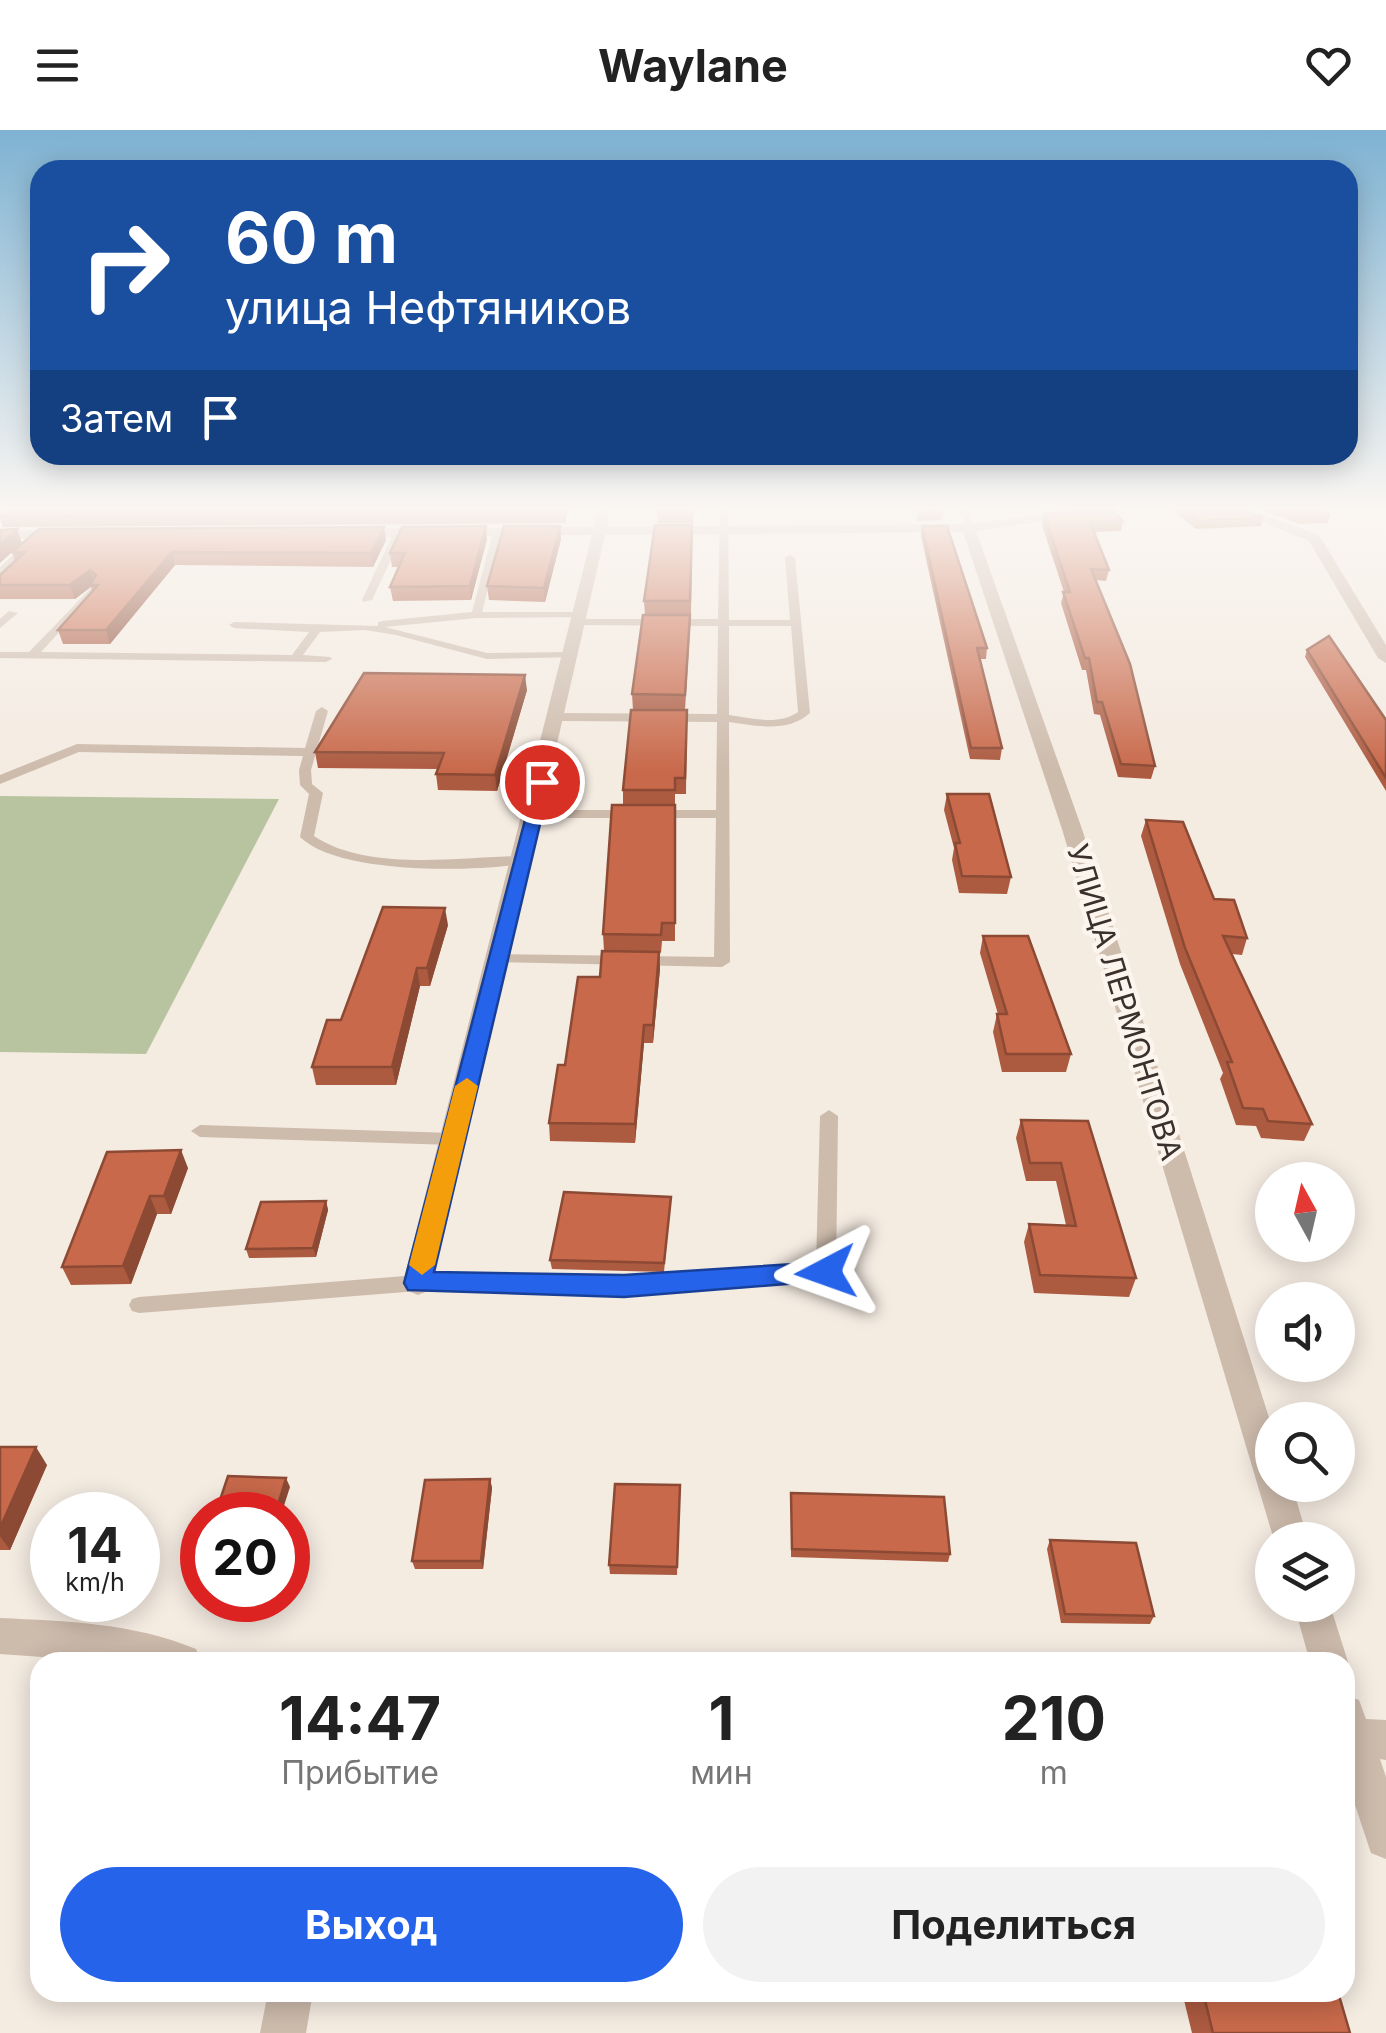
<!DOCTYPE html>
<html lang="ru">
<meta charset="utf-8">
<style>
:root{--surface:#fff;--page:#f2f2f2;--text:#222;--muted:#767676;--accent:#2563eb}
body{margin:0;font-family:Inter,sans-serif;background:var(--page);color:var(--text);height:100vh;display:flex;flex-direction:column;font-size:38px;white-space:nowrap}
*{box-sizing:border-box;margin:0}
p{font-size:32px;color:var(--muted)}
.icon{flex:none;width:55px;height:55px;fill:none;stroke:currentColor;stroke-width:2;stroke-linecap:round;stroke-linejoin:round}
.map{position:relative;flex:1;overflow:hidden}
.side{position:absolute;left:30px;top:1522px;width:1325px;height:350px;display:flex;flex-direction:column;background:var(--surface);border-radius:30px;box-shadow:0 5px 25px #0003}
.side>*{flex:none}
.banner{position:absolute;left:30px;top:30px;width:1328px;height:305px;border-radius:30px;box-shadow:0 5px 25px #0003;background:#1a4fa0;color:#fff;overflow:hidden}
.needle{width:65px;rotate:352deg}
.controls{position:absolute;left:1255px;top:1032px;display:grid;gap:20px}
.controls a{display:grid;place-items:center;width:100px;height:100px;border-radius:50%;background:var(--surface);box-shadow:0 5px 25px #0003;font-size:50px}
.speed{position:absolute;left:30px;top:1362px;display:flex;gap:20px;font-size:50px;font-weight:700;text-align:center}
.speed>*{display:grid;place-content:center;width:130px;height:130px;border-radius:50%;background:var(--surface);box-shadow:0 5px 25px #0003;line-height:1}
.speed small{font-size:25px;font-weight:400}
.speed .limit{border:15px solid #d22;background:#fff;color:#111}
.pin{position:absolute;display:grid;place-items:center;width:85px;height:85px;color:#fff;margin:-42px;border:5px solid #fff;border-radius:50%;box-shadow:0 2px 10px #0007}
.me{position:absolute;width:110px;margin:-55px;rotate:266deg;stroke-linejoin:round;filter:drop-shadow(0 0 8px #0008)}
.turn{display:flex;align-items:center;gap:35px;height:210px;padding:0 30px;font-size:45px}
.turn .icon{width:130px;height:130px;stroke-width:2.5}
.turn b{display:block;font-size:70px;line-height:85px}
.then{display:flex;align-items:center;height:95px;padding:0 30px;background:#0003;gap:20px;font-size:38px}
.eta{display:flex;justify-content:space-evenly;align-items:center;height:170px;text-align:center}
.eta b{font-size:60px;font-weight:700;line-height:70px}
.button{display:flex;gap:20px;margin-top:auto;padding:20px 30px}
.button a{flex:1;height:115px;border-radius:60px;background:var(--accent);color:#fff;font-size:40px;font-weight:700;line-height:115px;text-align:center}
.button a+a{background:var(--page);color:var(--text)}
header{display:flex;justify-content:space-between;align-items:center;height:130px;padding:0 30px;background:var(--surface);font-size:45px;font-weight:700}
.map>svg:first-child{display:block}
.green{fill:#b8c4a0}
.lines{fill:none;stroke-linecap:round;stroke-linejoin:round}
.lane{fill:#cdbbac;fill-rule:evenodd}
.street{fill:#cdbbac;fill-rule:evenodd}
.wall{fill:#ac5a40}
.shaded-wall{fill:#8c4a34}
.building{fill:#c8694b;stroke:#8c4a34;stroke-width:2.5}
.route{fill:#2563eb;stroke:#184099;stroke-width:2.5}
.slow{fill:#f59e0b}
.labels{text-anchor:middle;dominant-baseline:central;stroke-width:9;stroke-linejoin:round;paint-order:stroke}
.street-label{font-size:30px;fill:#3b302b;stroke:#fbf5ee}
</style>
<header><svg class="icon" aria-label="menu" viewBox="0 0 24 24"><path d="M4 6h16M4 12h16M4 18h16"/></svg>Waylane<svg class="icon" aria-label="heart" viewBox="0 0 24 24"><path d="M12 20l-8-8c-3-5 5-10 8-4 3-6 11-1 8 4z"/></svg></header>
<div class="map">
<svg width="1386" height="1903" viewBox="0 0 1386 1903">
<rect width="100%" height="100%" fill="#f4ebe1"/>
<polygon class="green" points="0,666 279,669 146,924 0,922"/>
<g class="lines">
<g class="lane">
<path d="M 720,375 L 728,375 L 729,490 L 790,490 L 785,428 L 790,425 L 795,428 L 810,583 C 788,603 757,596 729,592 L 730,832 L 722,837 L 492,832 L 490,829 L 498,824 L 714,827 L 716,688 L 534,688 L 527,684 L 534,680 L 716,680 L 717,592 L 558,591 L 552,587 L 558,583 L 717,584 L 718,496 L 581,495 L 576,492 L 581,489 L 718,489 ZM 729,496 L 791,496 L 798,582 C 778,596 752,588 729,585 Z"/>
<polygon points="950,375 960,375 971,383 971,400 965,400 964,386"/>
<polygon points="399,399 404,402 372,470 363,472 362,470 394,402"/>
<polygon points="498,399 503,402 482,482 582,482 586,483 586,487 476,488 385,497 487,523 573,522 577,523 577,527 487,529 396,505 365,500 320,502 303,525 330,527 332,529 326,532 0,528 0,522 29,522 92,457 97,460 96,462 41,522 292,525 309,502 234,498 229,495 234,492 378,496 378,492 382,491 472,482 493,402"/>
<polygon points="26,413 34,415 0,445 0,437"/>
<polygon points="9,481 18,483 0,498 0,489"/>
<path d="M 322,577 L 328,581 L 311,640 L 312,654 L 323,663 L 314,706 C 367,742 460,727 522,726 L 527,727 L 527,733 C 475,742 339,745 300,707 L 309,664 L 300,655 L 299,640 L 303,626 L 79,622 L 0,654 L 0,645 L 77,614 L 305,618 L 316,581 Z"/>
<polygon points="829,980 838,986 836,1143 833,1149 826,1151 624,1164 418,1161 139,1183 132,1181 129,1175 132,1169 139,1167 418,1145 624,1148 816,1136 820,986"/>
<polygon points="200,995 453,1003 459,1004 462,1009 459,1014 453,1015 200,1007 191,1001"/>
</g>
<g class="street">
<polygon points="599,375 611,375 607,397 968,394 1118,375 1152,375 976,401 1082,699 1272,1297 1272,1355 1292,1355 1308,1410 1274,1410 1062,699 963,402 605,405 433,1153 428,1161 418,1165 408,1161 403,1153 592,405 352,407 345,403 352,399 594,397"/>
<polygon points="1220,375 1237,375 1319,405 1386,515 1386,533 1378,528 1309,411"/>
<polygon points="0,401 67,400 74,404 67,408 0,409"/>
<polygon points="1294,1475 1330,1475 1348,1532 1345,1539 1345,1532 1310,1532"/>
<path d="M 0,1488 C 67,1491 133,1493 196,1519 L 202,1532 L 113,1532 L 0,1524 Z"/>
<polygon points="1345,1565 1359,1570 1366,1589 1386,1590 1386,1630 1380,1629 1386,1647 1386,1729 1371,1723 1345,1645"/>
<polygon points="268,1862 313,1862 306,1903 260,1903"/>
</g>
</g>
<g class="wall">
<polygon points="569,375 565,393 3,397 0,388 0,386"/>
<polygon points="694,375 693,393 658,393 657,380"/>
<polygon points="1166,375 1230,375 1263,388 1261,396 1196,399"/>
<polygon points="1248,375 1305,375 1330,385 1328,393 1300,394"/>
<polygon points="917,382 942,384 941,390 917,391"/>
<polygon points="1044,384 1123,391 1121,401 1094,402 1109,440 1106,451 1096,450 1155,636 1151,649 1118,647 1100,585 1094,584 1086,540 1082,540 1061,473 1064,462 1042,395"/>
<polygon points="692,395 691,485 685,580 687,580 686,664 675,664 675,811 662,811 661,823 659,822 660,839 653,913 644,913 635,1013 550,1011 549,993 565,935 600,847 604,821 603,804 623,675 623,660 633,580 632,564 645,485 644,471"/>
<polygon points="560,396 561,409 545,472 489,470 487,456"/>
<polygon points="922,396 987,518 986,529 980,529 1002,618 1000,630 970,629 921,406"/>
<polygon points="487,409 471,470 393,471 390,457 399,437 392,437 390,423"/>
<polygon points="386,410 373,437 175,435 110,514 63,514 58,500 92,462 91,457 75,469 0,469 0,445 15,431 12,422"/>
<polygon points="1307,520 1386,590 1386,661 1305,527"/>
<polygon points="527,560 497,661 438,660 436,644 438,639 318,638 315,622"/>
<polygon points="947,664 1011,747 1007,764 959,763 952,730 954,718 944,680"/>
<polygon points="1146,690 1247,808 1242,825 1232,824 1312,994 1304,1011 1261,1008 1256,996 1236,995 1220,949 1223,943 1180,834 1141,706"/>
<polygon points="448,795 430,856 420,856 396,955 316,955 312,937 341,890"/>
<polygon points="983,806 1071,924 1066,942 1002,942 993,902 997,884 998,884 980,823"/>
<polygon points="1021,990 1088,991 1136,1148 1129,1167 1034,1163 1024,1112 1029,1094 1066,1095 1056,1051 1026,1051 1016,1008"/>
<polygon points="107,1022 188,1038 171,1084 157,1084 131,1154 71,1155 62,1137"/>
<polygon points="671,1067 664,1142 552,1139 550,1130"/>
<polygon points="326,1071 328,1080 316,1127 249,1128 246,1119"/>
<polygon points="0,1317 47,1335 10,1420 0,1420"/>
<polygon points="490,1349 492,1358 483,1439 415,1439 412,1431"/>
<polygon points="680,1355 677,1445 610,1444 609,1435"/>
<polygon points="791,1363 950,1424 948,1432 791,1427"/>
<polygon points="1050,1410 1154,1486 1150,1494 1061,1493 1047,1419"/>
<polygon points="1182,1862 1338,1862 1350,1903 1192,1903"/>
</g>
<g class="shaded-wall">
<polygon points="566,375 569,375 565,393 564,382"/>
<polygon points="1040,375 1089,375 1038,381"/>
<polygon points="486,396 487,409 471,470 470,456"/>
<polygon points="560,396 561,409 545,472 544,458"/>
<polygon points="384,397 386,410 373,437 371,423"/>
<polygon points="17,399 22,413 0,433 0,415"/>
<polygon points="172,422 175,435 110,514 106,500"/>
<polygon points="90,440 94,454 75,469 70,455"/>
<polygon points="525,545 527,560 497,661 495,645"/>
<polygon points="445,778 448,795 430,856 427,838"/>
<polygon points="659,822 660,839 653,913 653,895"/>
<polygon points="417,838 420,856 396,955 392,937"/>
<polygon points="644,895 644,913 635,1013 635,994"/>
<polygon points="181,1020 188,1038 171,1084 164,1066"/>
<polygon points="150,1066 157,1084 131,1154 123,1136"/>
<polygon points="326,1071 328,1080 316,1127 313,1118"/>
<polygon points="36,1317 47,1335 10,1420 0,1406 0,1398"/>
<polygon points="286,1348 290,1357 281,1385 275,1385"/>
<polygon points="490,1349 492,1358 483,1439 481,1431"/>
</g>
<g class="building">
<polygon points="13,375 566,375 564,382 0,386"/>
<polygon points="658,375 693,375 693,380 657,380"/>
<polygon points="1108,375 1123,391 1090,392 1109,440 1091,439 1130,534 1155,636 1121,634 1102,572 1097,572 1089,528 1085,528 1063,462 1070,462 1044,384"/>
<polygon points="1177,375 1230,375 1263,388 1198,391"/>
<polygon points="1270,375 1305,375 1330,385 1302,386"/>
<polygon points="939,376 942,384 918,384 917,382"/>
<polygon points="655,395 692,395 690,471 644,471"/>
<polygon points="486,396 470,456 390,457 405,423 390,423 402,397"/>
<polygon points="504,396 560,396 544,458 487,456"/>
<polygon points="922,396 947,396 987,518 977,518 1002,618 971,618"/>
<polygon points="384,397 371,423 172,422 106,500 58,500 98,455 90,455 96,445 90,440 70,455 0,455 0,445 25,422 12,422 39,399"/>
<polygon points="17,399 0,415 0,400"/>
<polygon points="643,485 690,485 685,565 632,564"/>
<polygon points="1329,506 1386,590 1386,648 1307,520"/>
<polygon points="364,543 525,545 495,645 436,644 444,623 315,622"/>
<polygon points="631,580 687,580 685,648 675,648 675,660 623,660"/>
<polygon points="947,664 989,664 1011,747 962,746 955,713 960,713"/>
<polygon points="612,675 675,675 675,793 662,793 661,805 603,804"/>
<polygon points="1146,690 1183,692 1214,769 1234,770 1247,808 1223,806 1312,994 1268,991 1263,979 1243,978 1227,932 1232,932 1185,818"/>
<polygon points="383,777 445,778 427,838 417,838 392,937 312,937 327,890 341,890"/>
<polygon points="983,806 1028,806 1071,924 1006,924 997,884 1007,884"/>
<polygon points="602,821 659,822 653,895 644,895 635,994 549,993 558,935 565,935 578,847 600,847"/>
<polygon points="1021,990 1088,991 1136,1148 1040,1145 1029,1094 1076,1096 1061,1033 1030,1033"/>
<polygon points="181,1020 164,1066 150,1066 123,1136 62,1137 107,1022"/>
<polygon points="564,1062 671,1067 664,1133 550,1130"/>
<polygon points="326,1071 313,1118 246,1119 261,1072"/>
<polygon points="0,1317 36,1317 0,1398"/>
<polygon points="228,1346 286,1348 275,1385 215,1385"/>
<polygon points="490,1349 481,1431 412,1431 425,1350"/>
<polygon points="615,1354 680,1355 677,1437 609,1435"/>
<polygon points="791,1363 944,1367 950,1424 792,1419"/>
<polygon points="1050,1410 1136,1413 1154,1486 1065,1484"/>
<polygon points="1203,1862 1338,1862 1350,1903 1213,1903"/>
</g>
<linearGradient id="sky" x2="0" y2="1"><stop stop-color="#7eb2d2"/><stop offset="0.59" stop-color="#faf6f2"/><stop offset="1" stop-color="#faf6f2" stop-opacity="0"/></linearGradient>
<rect width="1386" height="641" fill="url(#sky)"/>
<polygon class="route" points="536,648 550,652 434,1142 624,1145 826,1132 839,1142 835,1150 624,1167 408,1160 404,1153"/>
<polygon class="slow" points="467,948 478,956 435,1135 422,1145 409,1135 455,956"/>
<g class="labels">
<g class="street-label">
<text transform="translate(1125 872) rotate(73)">УЛИЦА ЛЕРМОНТОВА</text>
</g>
</g>
</svg>
<div class="controls">
<a><svg class="needle" viewBox="-14 -14 28 28"><path d="M0-13l5 13h-10z" fill="#e53935"/><path d="M0 13l5-13h-10z" fill="#767676"/></svg></a>
<a><svg class="icon" aria-label="sound" viewBox="0 0 24 24"><path d="M4 9h4l5-4v14l-5-4H4zM17 9q2 3 0 6"/></svg></a>
<a><svg class="icon" aria-label="search" viewBox="0 0 24 24"><circle cx="10" cy="10" r="6"/><path d="M15 15l6 6"/></svg></a>
<a><svg class="icon" aria-label="layers" viewBox="0 0 24 24"><path d="M12 4l9 5-9 5-9-5zM3 14l9 5 9-5"/></svg></a>
</div>
<div class="speed"><div>14<small>km/h</small></div><div class="limit">20</div></div>
<div class="pin" style="left:542px;top:652px;background:#d93025"><svg class="icon" aria-label="arrive" viewBox="0 0 24 24"><path d="M6 21V4h12l-3 4 3 4H6"/></svg></div>
<svg class="me" style="left:826px;top:1142px" viewBox="-20 -20 40 40"><path d="M0-17L14 15 0 8-14 15z" fill="#2563eb" stroke="#fff" stroke-width="4"/></svg>
<div class="banner">
<div class="turn"><svg class="icon" aria-label="right" viewBox="0 0 24 24"><path d="M7 20v-9h11M14 6l5 5-5 5"/></svg><div><b>60 m</b>улица Нефтяников</div></div>
<div class="then">Затем<svg class="icon" aria-label="arrive" viewBox="0 0 24 24"><path d="M6 21V4h12l-3 4 3 4H6"/></svg></div>
</div>
<section class="side">
<div class="eta">
<div><b>14:47</b><p>Прибытие</p></div>
<div><b>1</b><p>мин</p></div>
<div><b>210</b><p>m</p></div>
</div>
<div class="button"><a>Выход</a><a>Поделиться</a></div>
</section>
</div>
